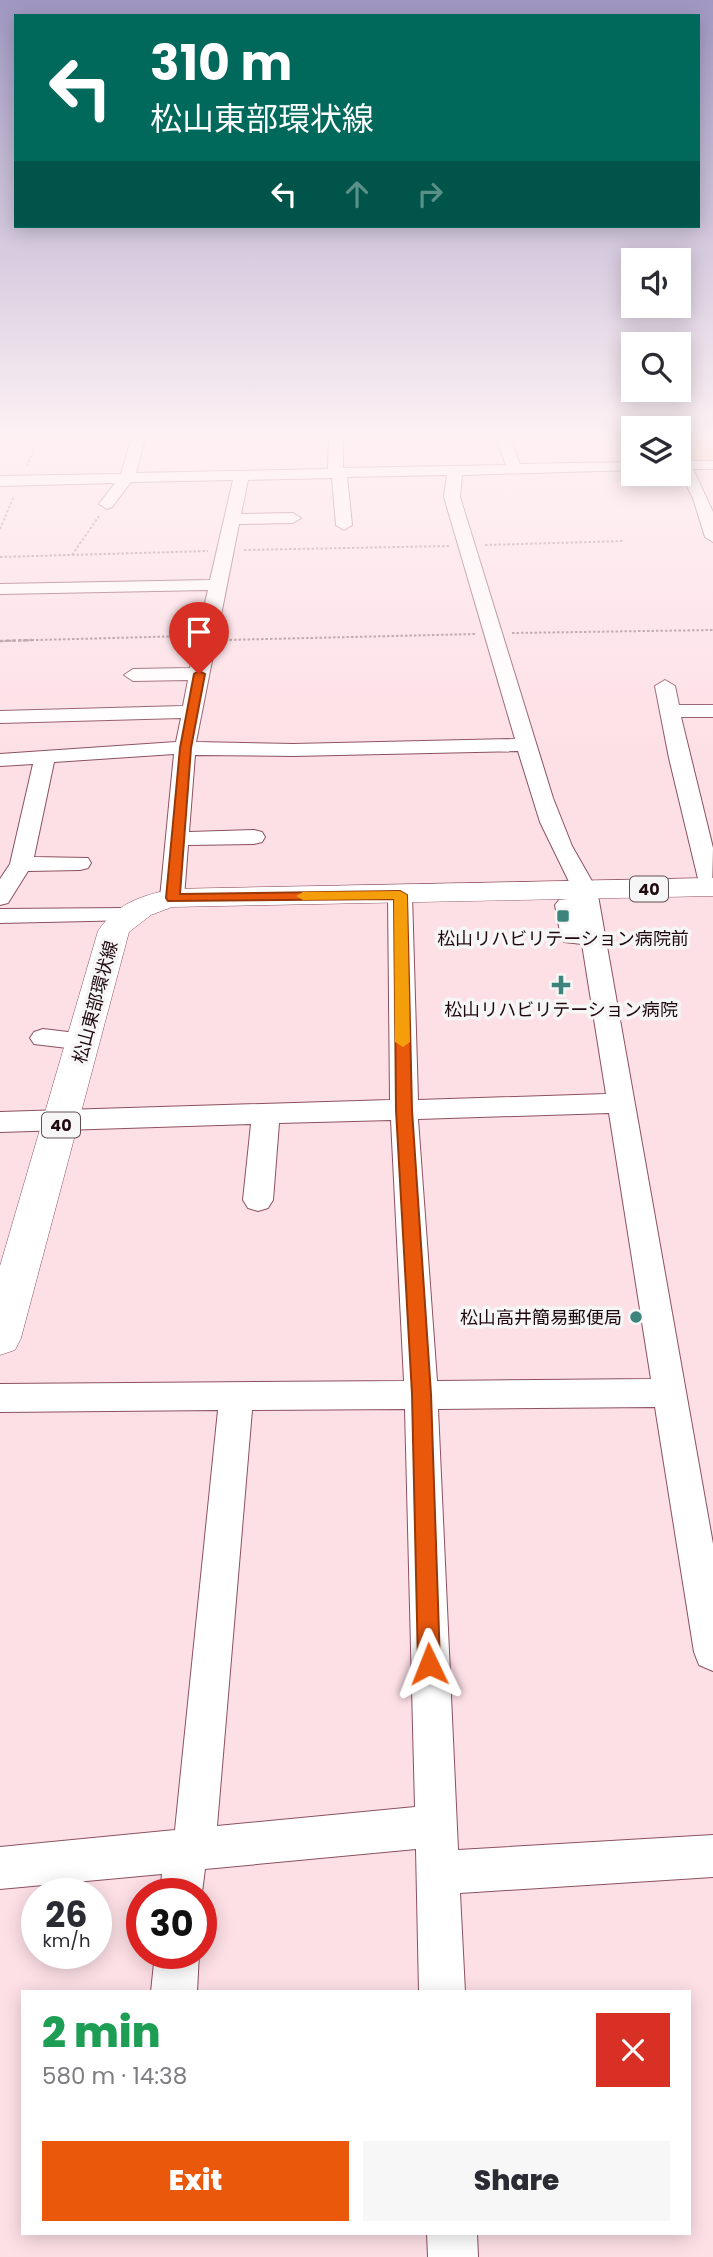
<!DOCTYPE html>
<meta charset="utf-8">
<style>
:root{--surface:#fff;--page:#f7f7f7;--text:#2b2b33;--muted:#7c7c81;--accent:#ea580c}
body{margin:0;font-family:Poppins,"Noto Sans JP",sans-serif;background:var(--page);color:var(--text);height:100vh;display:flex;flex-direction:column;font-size:26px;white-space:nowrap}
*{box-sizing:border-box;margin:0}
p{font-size:23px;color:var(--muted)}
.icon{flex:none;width:38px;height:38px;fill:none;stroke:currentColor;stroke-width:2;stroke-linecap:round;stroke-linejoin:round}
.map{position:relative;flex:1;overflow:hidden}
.drawer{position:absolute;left:21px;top:1990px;width:670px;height:245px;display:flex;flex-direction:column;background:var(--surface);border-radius:0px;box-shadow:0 4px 18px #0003}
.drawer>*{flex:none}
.hud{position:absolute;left:14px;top:14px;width:686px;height:214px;border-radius:0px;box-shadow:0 4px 18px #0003;background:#00695c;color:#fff;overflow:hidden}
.tools{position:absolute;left:621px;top:248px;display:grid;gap:14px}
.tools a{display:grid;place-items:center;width:70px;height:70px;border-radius:0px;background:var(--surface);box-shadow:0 4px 18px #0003;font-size:35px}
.speed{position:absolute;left:21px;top:1878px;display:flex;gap:14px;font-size:35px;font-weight:700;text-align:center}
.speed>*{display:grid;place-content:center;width:91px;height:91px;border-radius:50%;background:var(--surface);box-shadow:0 4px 18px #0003;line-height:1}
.speed small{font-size:18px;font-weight:400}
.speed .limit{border:10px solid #d22;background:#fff;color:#111}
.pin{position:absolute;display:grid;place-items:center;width:60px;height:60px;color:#fff;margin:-72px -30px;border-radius:50% 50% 50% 0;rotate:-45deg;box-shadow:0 0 7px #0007}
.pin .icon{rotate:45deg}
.me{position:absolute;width:77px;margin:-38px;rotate:358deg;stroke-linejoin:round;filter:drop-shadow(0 0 5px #0008)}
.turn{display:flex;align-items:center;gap:24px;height:147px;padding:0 21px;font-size:32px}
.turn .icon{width:91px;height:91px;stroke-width:2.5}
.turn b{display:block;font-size:49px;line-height:60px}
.lanes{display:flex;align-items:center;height:66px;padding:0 21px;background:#0003;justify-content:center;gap:35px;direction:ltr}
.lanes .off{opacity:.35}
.round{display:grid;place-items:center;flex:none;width:74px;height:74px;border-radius:0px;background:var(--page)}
.headline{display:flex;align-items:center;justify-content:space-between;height:119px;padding:0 21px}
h1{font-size:42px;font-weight:800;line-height:52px;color:#1e9e55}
.action{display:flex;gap:14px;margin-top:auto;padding:14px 21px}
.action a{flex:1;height:80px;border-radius:0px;background:var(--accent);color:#fff;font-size:28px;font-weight:800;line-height:80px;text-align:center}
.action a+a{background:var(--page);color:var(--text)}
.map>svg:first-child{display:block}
.green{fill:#f5ba82}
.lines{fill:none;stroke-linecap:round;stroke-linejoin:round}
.minor-casing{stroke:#8c5160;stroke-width:2}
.major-casing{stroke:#8c5160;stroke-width:1}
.path-far1{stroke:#9e848a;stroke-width:2;stroke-dasharray:2.5 2;stroke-linecap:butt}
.path{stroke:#9e848a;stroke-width:2.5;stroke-dasharray:3.5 2.5;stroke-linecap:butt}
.minor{fill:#fff;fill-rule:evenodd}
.major{fill:#fff;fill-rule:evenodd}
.route{fill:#ea580c;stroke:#983908;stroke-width:2}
.slow{fill:#f59e0b}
.poi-dot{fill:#3f847c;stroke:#f6f6f6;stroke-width:2.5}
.labels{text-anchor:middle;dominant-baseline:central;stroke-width:7;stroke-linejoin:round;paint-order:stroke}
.shield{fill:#f6f6f6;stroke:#605054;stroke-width:2}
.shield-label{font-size:16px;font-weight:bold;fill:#1f090f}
.poi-label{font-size:18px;fill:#1f090f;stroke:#f6f6f6}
.street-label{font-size:18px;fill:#1f090f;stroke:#f6f6f6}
</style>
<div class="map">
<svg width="713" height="2257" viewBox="0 0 713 2257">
<rect width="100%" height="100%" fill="#fde0e6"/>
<path class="green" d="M 679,436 L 713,436 L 713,463 C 688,464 679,463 679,436 Z"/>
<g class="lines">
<g class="minor-casing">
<g id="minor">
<path d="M 132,436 L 146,436 L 136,473 L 328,469 L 329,436 L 343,436 L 343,468 L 506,465 L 495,436 L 509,436 L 520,464 L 634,462 L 634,470 L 462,475 L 460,497 L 553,798 L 572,846 L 597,890 L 713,1544 L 713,1671 L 699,1665 L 694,1652 L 655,1407 L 438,1409 L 458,1850 L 713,1835 L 713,1877 L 460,1893 L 465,1992 L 419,1992 L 416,1849 L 205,1869 L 201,1900 L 201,1894 L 160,1894 L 162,1874 L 0,1889 L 0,1847 L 175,1830 L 218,1410 L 0,1412 L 0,1384 L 404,1381 L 391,1120 L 279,1123 L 273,1200 L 268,1208 L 258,1211 L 248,1208 L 243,1200 L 251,1124 L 0,1132 L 0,1112 L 390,1100 L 388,895 L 392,890 L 408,890 L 412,895 L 418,1100 L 606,1094 L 582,944 L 564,942 L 561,937 L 555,905 L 559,900 L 575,898 L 573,890 L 540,822 L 518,751 L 293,756 L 195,755 L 189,832 L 254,830 L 262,832 L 265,837 L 262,842 L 254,844 L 188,845 L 184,898 L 180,903 L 164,903 L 160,898 L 174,754 L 54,762 L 34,857 L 88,858 L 91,863 L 88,868 L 80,870 L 28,871 L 8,903 L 0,905 L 0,879 L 10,864 L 33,764 L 0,766 L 0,754 L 176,742 L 181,718 L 0,723 L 0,711 L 183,706 L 188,680 L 133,681 L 124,675 L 133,669 L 190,668 L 208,590 L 0,594 L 0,584 L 210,580 L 233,480 L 131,482 L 112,507 L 107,509 L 99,504 L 115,483 L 0,486 L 0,476 L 121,474 ZM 447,475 L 444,497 L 515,739 L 293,744 L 196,742 L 239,524 L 293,523 L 301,518 L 293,513 L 241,514 L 248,480 L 332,478 L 336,525 L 344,530 L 352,525 L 347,477 ZM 609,1113 L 651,1379 L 437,1381 L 418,1119 ZM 405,1409 L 415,1807 L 217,1826 L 252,1410 Z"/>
<polygon points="679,453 684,454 688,461 713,461 713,469 693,469 713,512 713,542 705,537 693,498 679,471"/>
<polygon points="665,680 675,686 679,705 713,705 713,717 681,717 713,848 712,894 704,892 700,887 669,758 655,686"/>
<polygon points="126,908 134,910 138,915 134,920 0,923 0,909"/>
<polygon points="43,1029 93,1035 97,1041 93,1047 84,1050 34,1044 30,1038 34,1032"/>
<polygon points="155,1953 199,1953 197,1992 151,1992"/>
<polygon points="427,2233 477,2233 478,2257 428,2257"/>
</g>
</g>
<g class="major-casing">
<path id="major" d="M 713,878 L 713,896 L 172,907 L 151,915 L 129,932 L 21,1338 L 15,1350 L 0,1355 L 0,1266 L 98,931 C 117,903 141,896 172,889 Z"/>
</g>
<g class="path-far1">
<polyline points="27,466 39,436"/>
<polyline points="0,529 14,496"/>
<polyline points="485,545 624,541"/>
<polyline points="244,550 449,546"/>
<polyline points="72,555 99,516"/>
<polyline points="0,557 208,551"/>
<polyline points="512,633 713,630"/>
<polyline points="225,640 476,634"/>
<polyline points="0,641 187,636"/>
</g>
<polyline class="path" points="0,641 32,640"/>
<use href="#minor" class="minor"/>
<use href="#major" class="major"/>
</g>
<linearGradient id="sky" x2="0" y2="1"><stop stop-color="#a098c2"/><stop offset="0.58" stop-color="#fef1f4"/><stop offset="1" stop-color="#fef1f4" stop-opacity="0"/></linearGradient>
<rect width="713" height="752" fill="url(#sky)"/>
<polygon class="route" points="199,671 205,674 191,748 180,894 400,891 407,895 412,1110 431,1394 440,1664 437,1672 429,1675 422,1672 418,1664 412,1394 396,1110 394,899 168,901 166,898 180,748 194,674"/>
<polygon class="slow" points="400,891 407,895 410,1042 403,1047 395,1042 394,899 303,900 296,896 303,892"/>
<g class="poi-dot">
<rect x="556" y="909" width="14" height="14" rx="3.5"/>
<path d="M557.5 974.5h7v7h7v7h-7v7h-7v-7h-7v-7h7z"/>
<circle cx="636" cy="1317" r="7"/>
</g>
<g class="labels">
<g class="shield">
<rect x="630" y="876.5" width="38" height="25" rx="5"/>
<rect x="42" y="1112.5" width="38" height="25" rx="5"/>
</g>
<g class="shield-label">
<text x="649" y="889">40</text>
<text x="61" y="1125">40</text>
</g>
<g class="poi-label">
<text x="563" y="938">松山リハビリテーション病院前</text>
<text x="561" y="1009">松山リハビリテーション病院</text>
<text x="622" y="1317" text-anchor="end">松山高井簡易郵便局</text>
</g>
<g class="street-label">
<text transform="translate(95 1002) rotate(-75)">松山東部環状線</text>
</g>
</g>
</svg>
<div class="tools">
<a><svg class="icon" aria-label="sound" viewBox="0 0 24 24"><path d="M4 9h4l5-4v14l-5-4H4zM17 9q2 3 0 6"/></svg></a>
<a><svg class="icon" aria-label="search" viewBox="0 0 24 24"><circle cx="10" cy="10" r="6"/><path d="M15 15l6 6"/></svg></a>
<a><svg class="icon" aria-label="layers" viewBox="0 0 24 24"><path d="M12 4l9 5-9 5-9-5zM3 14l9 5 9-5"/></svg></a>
</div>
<div class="speed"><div>26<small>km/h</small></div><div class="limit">30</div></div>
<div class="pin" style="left:199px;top:674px;background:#d93025"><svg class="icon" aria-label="arrive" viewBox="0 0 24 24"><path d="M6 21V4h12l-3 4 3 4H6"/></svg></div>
<svg class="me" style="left:429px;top:1664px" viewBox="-20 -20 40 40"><path d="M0-17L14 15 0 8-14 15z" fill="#ea580c" stroke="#fff" stroke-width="4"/></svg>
<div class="hud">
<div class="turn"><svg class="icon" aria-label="left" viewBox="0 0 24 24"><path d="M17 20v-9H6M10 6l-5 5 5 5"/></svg><div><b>310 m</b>松山東部環状線</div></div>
<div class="lanes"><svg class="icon" aria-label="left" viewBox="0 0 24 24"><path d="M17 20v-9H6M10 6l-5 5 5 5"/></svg><svg class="icon off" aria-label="ahead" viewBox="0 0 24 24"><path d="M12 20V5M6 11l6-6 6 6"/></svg><svg class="icon off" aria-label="right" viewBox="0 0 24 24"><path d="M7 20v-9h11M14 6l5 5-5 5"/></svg></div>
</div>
<section class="drawer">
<div class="headline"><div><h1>2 min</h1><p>580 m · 14:38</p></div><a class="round" style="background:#d93025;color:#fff"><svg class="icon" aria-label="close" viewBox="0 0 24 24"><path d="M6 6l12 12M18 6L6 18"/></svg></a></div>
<div class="action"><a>Exit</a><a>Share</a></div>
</section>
</div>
